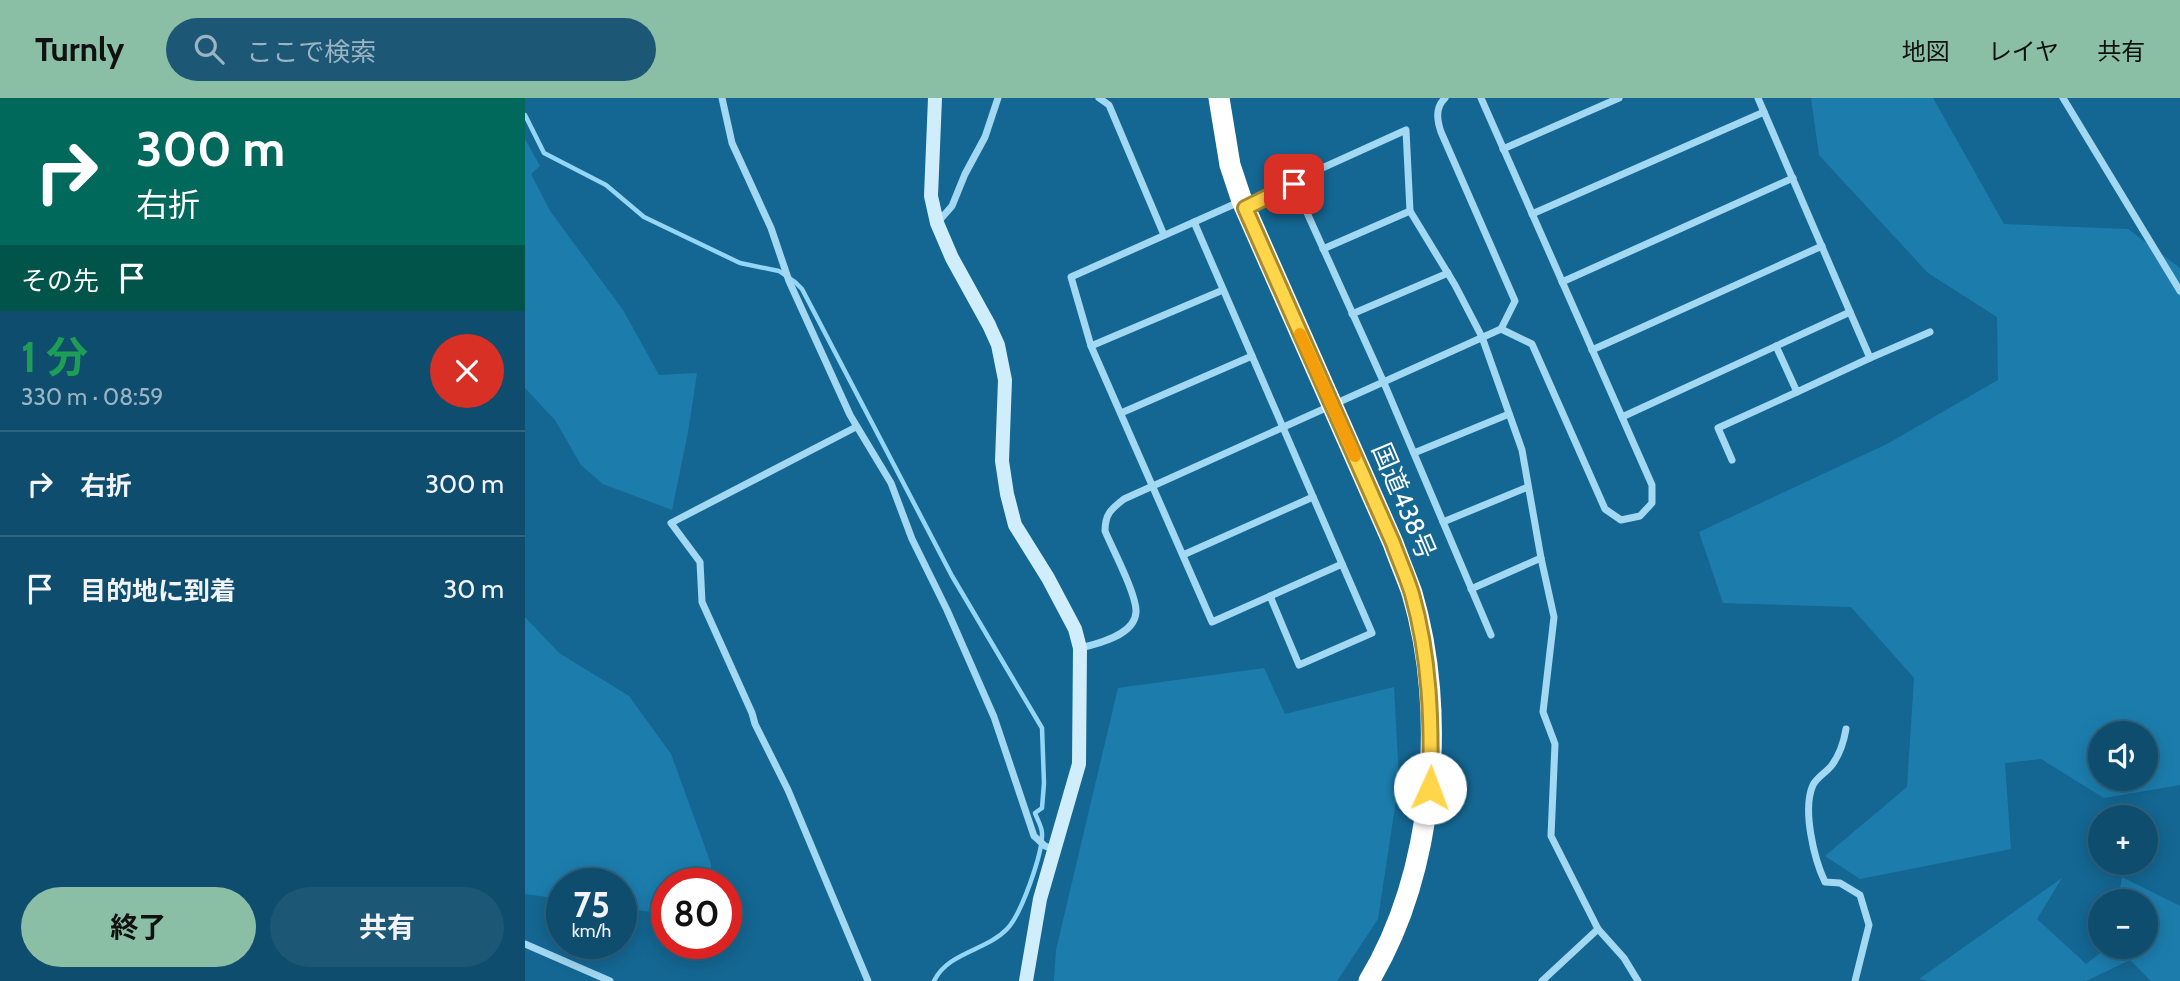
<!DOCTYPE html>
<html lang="ja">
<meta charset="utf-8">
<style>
:root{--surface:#0f4d6e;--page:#1d5776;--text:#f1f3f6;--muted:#9bb4c2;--line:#2f6481;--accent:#8abfa5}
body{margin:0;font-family:Cabin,"Noto Sans JP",sans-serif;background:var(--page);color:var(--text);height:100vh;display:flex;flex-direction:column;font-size:26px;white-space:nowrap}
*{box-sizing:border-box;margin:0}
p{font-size:23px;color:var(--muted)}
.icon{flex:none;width:38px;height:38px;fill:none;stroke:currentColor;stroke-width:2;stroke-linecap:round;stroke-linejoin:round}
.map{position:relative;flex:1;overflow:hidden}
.side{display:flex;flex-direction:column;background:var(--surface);width:525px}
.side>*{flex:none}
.top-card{background:#00695c;color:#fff;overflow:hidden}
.controls{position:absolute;left:1563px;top:623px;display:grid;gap:14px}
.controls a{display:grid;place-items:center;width:70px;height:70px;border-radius:50%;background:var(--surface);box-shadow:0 4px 18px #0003,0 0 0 2px var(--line);font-size:35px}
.speed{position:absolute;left:21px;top:770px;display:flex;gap:14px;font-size:35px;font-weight:700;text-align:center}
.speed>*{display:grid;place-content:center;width:91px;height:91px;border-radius:50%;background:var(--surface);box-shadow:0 4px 18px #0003,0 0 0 2px var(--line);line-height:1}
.speed small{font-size:18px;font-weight:400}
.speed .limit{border:10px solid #d22;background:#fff;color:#111}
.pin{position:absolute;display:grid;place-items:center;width:60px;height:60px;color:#fff;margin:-30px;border-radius:14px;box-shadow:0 4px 10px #0006}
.me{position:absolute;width:77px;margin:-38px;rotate:2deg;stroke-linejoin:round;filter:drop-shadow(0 0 5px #0008)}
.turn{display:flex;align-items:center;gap:24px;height:147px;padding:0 21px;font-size:32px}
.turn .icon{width:91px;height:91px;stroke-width:2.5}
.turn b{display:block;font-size:49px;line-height:60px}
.then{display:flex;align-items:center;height:66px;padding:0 21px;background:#0003;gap:14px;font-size:26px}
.round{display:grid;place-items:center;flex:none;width:74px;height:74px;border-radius:37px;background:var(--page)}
.head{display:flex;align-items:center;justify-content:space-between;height:119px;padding:0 21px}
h1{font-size:42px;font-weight:700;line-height:52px;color:#1e9e55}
.action{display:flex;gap:14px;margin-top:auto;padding:14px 21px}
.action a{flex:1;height:80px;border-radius:42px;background:var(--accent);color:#111;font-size:28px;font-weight:700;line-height:80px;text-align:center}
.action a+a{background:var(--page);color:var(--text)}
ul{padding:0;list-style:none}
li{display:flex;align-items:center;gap:21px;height:105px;padding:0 21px;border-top:2px solid var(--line)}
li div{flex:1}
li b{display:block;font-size:26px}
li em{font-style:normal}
header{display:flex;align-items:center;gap:42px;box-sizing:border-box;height:98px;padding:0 35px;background:var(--accent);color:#111}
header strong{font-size:33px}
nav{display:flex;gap:38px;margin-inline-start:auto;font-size:24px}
.search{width:490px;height:63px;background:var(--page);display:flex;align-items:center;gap:18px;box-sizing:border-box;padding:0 24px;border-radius:38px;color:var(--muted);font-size:26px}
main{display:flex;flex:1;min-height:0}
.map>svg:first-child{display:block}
.green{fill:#1c7dad;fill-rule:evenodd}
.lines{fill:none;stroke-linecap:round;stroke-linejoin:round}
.stream{stroke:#94d6f5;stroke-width:4.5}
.street{stroke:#a2d8f2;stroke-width:7}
.secondary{stroke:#d0edfc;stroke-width:14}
.highway{stroke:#fff;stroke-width:21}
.route-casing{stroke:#a68a30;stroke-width:18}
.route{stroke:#ffd54a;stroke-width:12}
.slow{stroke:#f59e0b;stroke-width:12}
.labels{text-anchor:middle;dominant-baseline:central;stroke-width:7;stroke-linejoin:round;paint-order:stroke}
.street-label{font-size:26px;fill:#fff;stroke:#146793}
</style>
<header>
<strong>Turnly</strong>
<div class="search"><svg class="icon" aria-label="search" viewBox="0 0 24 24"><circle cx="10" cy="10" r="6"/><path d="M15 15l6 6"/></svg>ここで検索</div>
<nav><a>地図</a><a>レイヤ</a><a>共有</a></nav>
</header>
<main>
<section class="side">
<div class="top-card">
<div class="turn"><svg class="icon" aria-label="right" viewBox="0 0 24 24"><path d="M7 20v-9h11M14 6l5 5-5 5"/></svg><div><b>300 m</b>右折</div></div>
<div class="then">その先<svg class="icon" aria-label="arrive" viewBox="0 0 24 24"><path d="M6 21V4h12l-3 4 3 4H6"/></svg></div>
</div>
<div class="head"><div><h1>1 分</h1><p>330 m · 08:59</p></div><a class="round" style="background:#d93025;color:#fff"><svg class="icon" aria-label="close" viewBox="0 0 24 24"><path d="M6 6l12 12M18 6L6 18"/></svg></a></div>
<ul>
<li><svg class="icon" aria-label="right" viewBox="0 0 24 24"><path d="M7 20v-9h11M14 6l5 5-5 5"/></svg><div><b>右折</b></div><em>300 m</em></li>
<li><svg class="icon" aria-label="arrive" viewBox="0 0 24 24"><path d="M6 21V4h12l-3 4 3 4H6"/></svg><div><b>目的地に到着</b></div><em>30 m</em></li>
</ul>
<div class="action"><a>終了</a><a>共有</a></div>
</section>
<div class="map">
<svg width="1655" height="883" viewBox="0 0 1655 883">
<rect width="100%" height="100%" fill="#146793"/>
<g class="green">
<path d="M 1286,0 L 1408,0 L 1479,126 L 1603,131 L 1655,170 L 1655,687 L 1579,700 L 1516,661 L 1480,665 L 1486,751 L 1335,781 L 1300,758 L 1382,689 L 1389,580 L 1326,509 L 1198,505 L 1174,434 L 1362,346 L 1473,282 L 1472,219 L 1403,175 L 1294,57 ZM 1575,635 L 1620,635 L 1620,681 L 1575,681 Z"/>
<polygon points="0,41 15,68 6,76 25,113 98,212 134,277 172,275 163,334 147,412 78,386 56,367 30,322 0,290"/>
<polygon points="0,519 34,555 104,598 146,656 186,766 186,786 142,786 142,816 96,810 96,786 37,786 37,801 0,796"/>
<polygon points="739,570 760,616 869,589 874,682 853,821 812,883 529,883 531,852 593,590"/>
<polygon points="1597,779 1655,808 1655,883 1626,883 1605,862 1561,883 1404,883 1394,881 1537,780 1512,821 1561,866 1583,849 1620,849 1620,803 1593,803"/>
</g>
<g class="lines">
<path class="stream" d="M 0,17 L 19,55 L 81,87 L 119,119 L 215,165 L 254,173 L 270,184 L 277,191 L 427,478 L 517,630 L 519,685 L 517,710 L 510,715 C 512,721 517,729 517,735 C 518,755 496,817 482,831 C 461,853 423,854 409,883"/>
<g class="street">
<polyline points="197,0 207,45 246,130 264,183 325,317 366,385 387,441 422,512 469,619 509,738 520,748 528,751"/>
<polyline points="574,0 584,7 639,137"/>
<polyline points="956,0 1127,387 1127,405 1115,418 1096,422 1080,411 1007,246 976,231"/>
<polyline points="1538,0 1655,193"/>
<polyline points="978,51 1094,0"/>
<polyline points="769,86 859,285 966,537"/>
<polyline points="714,104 546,179 566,248 687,524 817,466"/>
<polyline points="721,109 784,76 881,32 885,113 930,187 957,239 997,352 1016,460 946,491"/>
<polyline points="1007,116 1239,14"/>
<polyline points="413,124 427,108 440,76 460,39 473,0"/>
<polyline points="669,124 847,535 774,567 745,498"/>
<polyline points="798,151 885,113"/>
<polyline points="1037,184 1268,80"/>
<polyline points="827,216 923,175"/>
<polyline points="566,248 698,192"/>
<polyline points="1251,248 1272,294 1345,260 1325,214"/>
<polyline points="1067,252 1297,148"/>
<polyline points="1345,260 1405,234"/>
<polyline points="596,315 727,258"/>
<polyline points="1097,319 1325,214 1233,0"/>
<polyline points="331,329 146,425 175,464 177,504 227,615 230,626 263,692 343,883"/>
<polyline points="889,355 984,316"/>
<polyline points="1207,362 1193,330 1272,294"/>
<polyline points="918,424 1003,389"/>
<polyline points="658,457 788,399"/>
<polyline points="1016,460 1029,519 1018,614 1030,646 1026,738 1073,831 1017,883"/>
<path d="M 555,550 C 573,546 610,537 611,514 C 612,497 587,450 580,433 C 580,416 586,411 599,401 L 976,231 L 990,203 L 916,34 C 912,22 910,10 920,0"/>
<path d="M 1321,631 C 1319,643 1315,656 1307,667 C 1302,674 1292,679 1288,687 C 1277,711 1289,761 1300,784 L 1315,785 L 1335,797 L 1344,827 L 1330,883"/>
<polyline points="1073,831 1099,860 1113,883"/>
<polyline points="0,846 85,883"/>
</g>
<polyline class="secondary" points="410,0 406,98 412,125 427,160 464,227 473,247 480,282 477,363 482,396 490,427 523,480 550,531 555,550 554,666 515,801 501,883"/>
<path class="highway" d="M 694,0 L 705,67 L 717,103 L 868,445 C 874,462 881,478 887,495 C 923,616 909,774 844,883"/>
</g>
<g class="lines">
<g class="route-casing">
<path id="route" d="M 769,86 L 720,110 L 868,445 C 874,462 882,479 887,496 C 905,559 907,625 905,690"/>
</g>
<use href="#route" class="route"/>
<polyline class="slow" points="775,236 830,358"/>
</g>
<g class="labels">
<g class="street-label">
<text transform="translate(879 403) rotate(67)">国道438号</text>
</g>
</g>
</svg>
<div class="controls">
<a><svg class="icon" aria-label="sound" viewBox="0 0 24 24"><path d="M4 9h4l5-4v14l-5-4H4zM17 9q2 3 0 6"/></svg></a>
<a>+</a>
<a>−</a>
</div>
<div class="speed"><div>75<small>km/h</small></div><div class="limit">80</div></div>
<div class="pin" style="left:769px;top:86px;background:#d93025"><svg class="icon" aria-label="arrive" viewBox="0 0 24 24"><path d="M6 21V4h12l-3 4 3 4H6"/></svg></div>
<svg class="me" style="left:905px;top:690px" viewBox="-20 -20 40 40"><circle r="19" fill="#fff"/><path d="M0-13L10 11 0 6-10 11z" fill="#ffd54a"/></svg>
</div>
</main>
